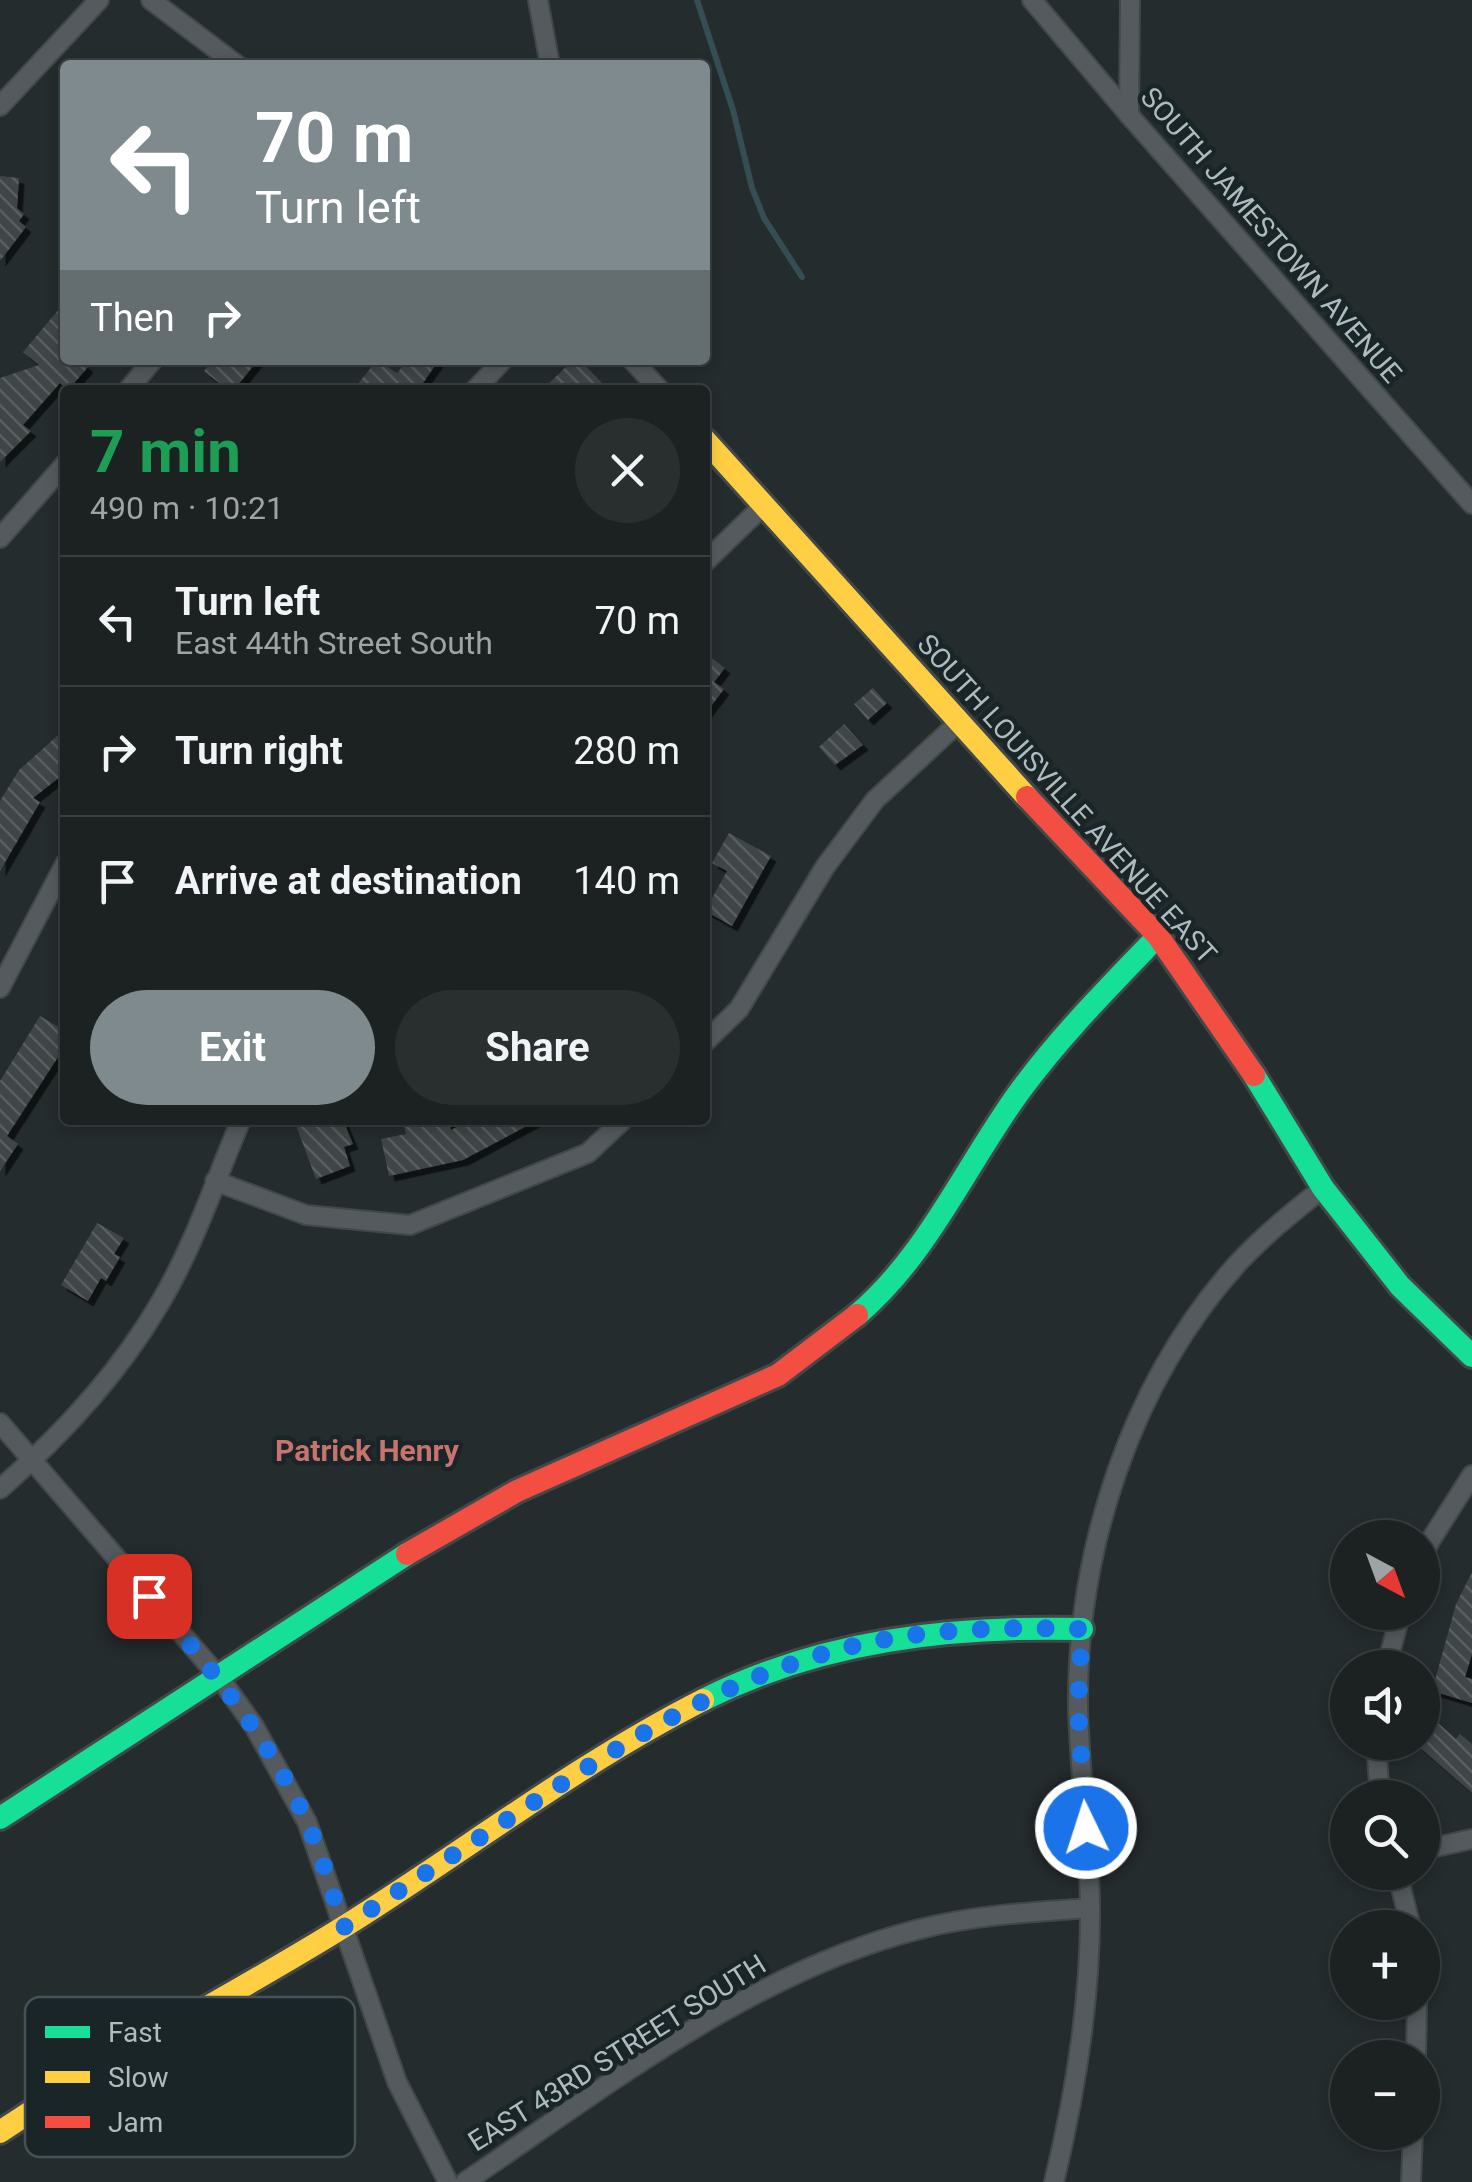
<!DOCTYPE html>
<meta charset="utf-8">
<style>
:root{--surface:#1c2122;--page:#292e2f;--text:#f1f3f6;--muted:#a0a3a5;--line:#3a3e40;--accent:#7e8a8d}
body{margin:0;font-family:Roboto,sans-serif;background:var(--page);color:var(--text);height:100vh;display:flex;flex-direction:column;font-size:38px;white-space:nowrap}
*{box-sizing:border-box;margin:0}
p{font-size:32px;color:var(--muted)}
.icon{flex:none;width:55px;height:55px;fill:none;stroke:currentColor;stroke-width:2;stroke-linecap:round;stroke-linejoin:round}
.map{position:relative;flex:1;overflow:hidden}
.panel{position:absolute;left:60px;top:385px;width:650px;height:740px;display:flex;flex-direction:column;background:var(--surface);border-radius:10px;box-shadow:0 5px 15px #0003,0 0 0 2px var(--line)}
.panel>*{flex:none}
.top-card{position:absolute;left:60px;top:60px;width:650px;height:305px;border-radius:10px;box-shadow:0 5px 15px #0003,0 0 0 2px var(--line);background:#7e8a8d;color:#fff;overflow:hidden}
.needle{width:65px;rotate:139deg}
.tools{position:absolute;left:1330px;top:1520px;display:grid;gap:20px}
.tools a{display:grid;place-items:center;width:110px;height:110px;border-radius:50%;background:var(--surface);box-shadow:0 5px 15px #0003,0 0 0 2px var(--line);font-size:50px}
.pin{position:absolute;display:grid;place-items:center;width:85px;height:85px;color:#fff;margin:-42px;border-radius:20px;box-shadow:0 5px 15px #0006}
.me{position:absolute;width:110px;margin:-55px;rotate:356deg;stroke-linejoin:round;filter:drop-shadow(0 0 8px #0008)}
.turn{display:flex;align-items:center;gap:35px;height:210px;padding:0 30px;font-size:45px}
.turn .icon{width:130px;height:130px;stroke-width:2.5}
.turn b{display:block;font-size:70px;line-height:85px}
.then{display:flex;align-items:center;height:95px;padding:0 30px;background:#0003;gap:20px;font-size:38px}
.round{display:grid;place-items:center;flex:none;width:105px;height:105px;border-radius:52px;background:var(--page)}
.head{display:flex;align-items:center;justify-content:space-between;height:170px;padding:0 30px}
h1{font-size:60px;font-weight:700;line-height:75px;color:#1e9e55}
.cta{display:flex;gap:20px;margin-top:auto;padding:20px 30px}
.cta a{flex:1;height:115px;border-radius:60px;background:var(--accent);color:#fff;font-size:40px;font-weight:700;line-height:115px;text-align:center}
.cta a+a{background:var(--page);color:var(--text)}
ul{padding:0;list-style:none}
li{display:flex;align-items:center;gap:30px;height:130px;padding:0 30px;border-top:2px solid var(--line)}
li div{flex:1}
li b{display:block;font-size:38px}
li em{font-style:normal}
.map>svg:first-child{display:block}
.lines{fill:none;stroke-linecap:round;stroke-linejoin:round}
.stream{stroke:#344e54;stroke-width:6}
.building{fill:url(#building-back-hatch);filter:url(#shadow)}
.street-casing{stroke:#424849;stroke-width:22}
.fast-casing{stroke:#424849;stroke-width:28}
.slow-casing{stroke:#424849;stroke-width:28}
.jam-casing{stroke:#424849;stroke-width:28}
.street{stroke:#545a5d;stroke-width:18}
.fast{stroke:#16e098;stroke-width:22}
.slow{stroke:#ffcf43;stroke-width:22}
.jam{stroke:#f24e42;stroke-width:22}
.route{stroke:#1a73e8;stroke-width:18;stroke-dasharray:0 32.4}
.labels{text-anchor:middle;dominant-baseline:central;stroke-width:9;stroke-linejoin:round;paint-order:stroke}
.street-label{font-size:28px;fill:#aebcc0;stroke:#1a2528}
.neighbourhood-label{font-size:30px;font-weight:bold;fill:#c8736d;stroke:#1a2528}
.key{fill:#1a2528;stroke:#465256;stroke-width:2.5}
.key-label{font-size:28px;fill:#aebcc0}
</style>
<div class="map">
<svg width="1472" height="2182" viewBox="0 0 1472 2182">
<defs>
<pattern id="building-back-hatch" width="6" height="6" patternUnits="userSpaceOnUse" patternTransform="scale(2.5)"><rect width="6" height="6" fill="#3f4547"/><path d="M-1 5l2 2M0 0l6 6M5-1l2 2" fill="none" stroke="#585e60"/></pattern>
<filter id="shadow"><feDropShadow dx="5.5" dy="5.5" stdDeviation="0" flood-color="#0009"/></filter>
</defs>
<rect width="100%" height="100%" fill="#252c2e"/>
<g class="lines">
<polyline class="stream" points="697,0 733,110 752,188 764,218 802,277"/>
</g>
<g class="building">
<polygon points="0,176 19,178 17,208 24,214 19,221 26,227 0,261"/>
<polygon points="65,302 65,360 80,360 88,367 68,390 60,383 23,425 31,431 0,462 0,378 39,365 23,352"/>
<polygon points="213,360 258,360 234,390 228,390 204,371"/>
<polygon points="377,360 397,373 408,360 439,360 418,390 353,390"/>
<polygon points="573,360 580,360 609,390 542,390"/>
<polygon points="705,653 725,668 714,682 724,689 705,714"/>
<polygon points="873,688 887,703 868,720 854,704"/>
<polygon points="844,724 863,745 835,765 819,747"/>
<polygon points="65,729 65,773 33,798 40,802 0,871 0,801 19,770"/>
<polygon points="729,833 771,856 732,926 705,911 727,871 712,863"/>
<polygon points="40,1016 65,1031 65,1057 60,1054 7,1136 18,1144 0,1171 0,1081"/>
<polygon points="294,1120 343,1120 353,1144 344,1147 350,1166 316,1179"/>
<polygon points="429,1120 430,1124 449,1120 451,1130 471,1120 538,1120 463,1160 389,1176 381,1139 406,1134 404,1126"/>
<polygon points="97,1223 124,1238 114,1254 120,1257 106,1281 101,1278 88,1301 61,1285"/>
<polygon points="1472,1572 1472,1654 1465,1677 1472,1679 1472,1703 1432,1691 1456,1604"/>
<polygon points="1437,1722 1456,1739 1460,1734 1472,1744 1472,1793 1417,1745 1422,1742"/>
</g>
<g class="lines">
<g class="street-casing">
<g id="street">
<polyline points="151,0 237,65"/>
<polyline points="538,0 550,65"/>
<polyline points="1032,0 1129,115 1472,504"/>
<polyline points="0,106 99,0"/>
<polyline points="1129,115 1130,0"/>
<polyline points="632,360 660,390"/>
<polyline points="128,390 153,360"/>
<polyline points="475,390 503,360"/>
<polyline points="0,538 65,464"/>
<polyline points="705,562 764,505"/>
<polyline points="0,988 65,864"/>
<polyline points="705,1042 739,1009 825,867 875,800 958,723"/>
<polyline points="215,1181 306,1215 410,1225 588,1153 623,1120"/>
<polyline points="0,1423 219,1677 254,1726 307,1822 397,2082 448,2182"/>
<path d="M 0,1489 C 62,1435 118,1375 160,1303 C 194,1246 215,1181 241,1120"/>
<polyline points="1422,1559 1430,1541 1472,1475"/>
<polyline points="1386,1668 1401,1612"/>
<polyline points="1376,1742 1380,1798"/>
<polyline points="1422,1850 1472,1839"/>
<polyline points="1397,1872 1411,1928"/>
<polyline points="1416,2058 1417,2002"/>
<path d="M 465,2182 C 606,2087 750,1973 916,1930 C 973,1915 1032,1912 1090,1908"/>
<path d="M 1054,2182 C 1075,2095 1091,1995 1090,1905 C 1089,1840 1080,1774 1078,1709 C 1076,1550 1131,1382 1238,1263 C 1264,1235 1293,1212 1323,1188"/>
<polyline points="1411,2182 1413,2132"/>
</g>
</g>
<g class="fast-casing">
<g id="fast">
<polyline points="1254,1075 1323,1188 1400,1286 1472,1356"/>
<path d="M 857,1315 C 928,1255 966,1165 1020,1091 C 1061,1035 1110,986 1158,936"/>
<path d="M 703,1700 C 822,1640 951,1626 1082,1629"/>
<polyline points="0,1818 407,1554"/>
</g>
</g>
<g class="slow-casing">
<g id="slow">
<polyline points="705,440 1027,797"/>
<path d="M 0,2132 C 111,2057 231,1997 345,1926 C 465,1851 577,1764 703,1700"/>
</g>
</g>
<g class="jam-casing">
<g id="jam">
<polyline points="1027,797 1158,936 1254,1075"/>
<polyline points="407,1554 517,1491 778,1375 857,1315"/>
</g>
</g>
<use href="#street" class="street"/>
<use href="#fast" class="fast"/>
<use href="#slow" class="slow"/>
<use href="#jam" class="jam"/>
</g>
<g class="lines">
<path class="route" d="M 149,1596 C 209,1666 265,1733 305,1817 C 321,1852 331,1891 344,1927 C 403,1888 462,1849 522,1810 C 630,1738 733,1673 862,1644 C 935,1628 1009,1627 1082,1629 L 1078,1708 L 1086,1828"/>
</g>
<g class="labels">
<g class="street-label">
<text transform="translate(1271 235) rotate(49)">SOUTH JAMESTOWN AVENUE</text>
<text transform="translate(1067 799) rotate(48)">SOUTH LOUISVILLE AVENUE EAST</text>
<text transform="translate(617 2053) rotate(-32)">EAST 43RD STREET SOUTH</text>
</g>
<g class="neighbourhood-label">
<text x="367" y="1450">Patrick Henry</text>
</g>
</g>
<rect x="25" y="1997" width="330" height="160" rx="15" class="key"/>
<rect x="45" y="2026" width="45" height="12" fill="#16e098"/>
<rect x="45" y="2071" width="45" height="12" fill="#ffcf43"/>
<rect x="45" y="2116" width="45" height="12" fill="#f24e42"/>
<g class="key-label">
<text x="108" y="2042">Fast</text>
<text x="108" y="2087">Slow</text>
<text x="108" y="2132">Jam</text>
</g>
</svg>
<div class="tools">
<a><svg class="needle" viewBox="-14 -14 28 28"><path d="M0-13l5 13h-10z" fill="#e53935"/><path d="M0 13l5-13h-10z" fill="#a0a3a5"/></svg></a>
<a><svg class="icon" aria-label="sound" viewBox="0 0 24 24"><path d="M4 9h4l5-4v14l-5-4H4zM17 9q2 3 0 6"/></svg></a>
<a><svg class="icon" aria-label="search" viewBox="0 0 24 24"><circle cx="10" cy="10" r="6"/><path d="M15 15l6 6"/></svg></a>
<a>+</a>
<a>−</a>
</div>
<div class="pin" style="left:149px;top:1596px;background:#d93025"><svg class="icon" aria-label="arrive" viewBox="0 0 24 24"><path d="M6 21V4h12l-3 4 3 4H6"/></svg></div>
<svg class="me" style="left:1086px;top:1828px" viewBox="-20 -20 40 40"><circle r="17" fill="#1a73e8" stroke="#fff" stroke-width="3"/><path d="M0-11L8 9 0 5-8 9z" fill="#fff"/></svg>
<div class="top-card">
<div class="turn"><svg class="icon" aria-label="left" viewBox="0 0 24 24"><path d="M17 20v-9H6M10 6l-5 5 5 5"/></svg><div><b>70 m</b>Turn left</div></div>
<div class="then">Then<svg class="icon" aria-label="right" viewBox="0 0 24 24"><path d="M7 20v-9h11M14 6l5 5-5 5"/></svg></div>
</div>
<section class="panel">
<div class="head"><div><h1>7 min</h1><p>490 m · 10:21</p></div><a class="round"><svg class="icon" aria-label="close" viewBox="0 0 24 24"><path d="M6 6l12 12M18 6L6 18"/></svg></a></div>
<ul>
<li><svg class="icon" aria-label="left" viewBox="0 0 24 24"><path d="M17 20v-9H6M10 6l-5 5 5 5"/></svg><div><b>Turn left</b><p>East 44th Street South</p></div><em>70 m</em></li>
<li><svg class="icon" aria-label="right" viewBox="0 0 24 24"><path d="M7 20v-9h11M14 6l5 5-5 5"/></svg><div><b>Turn right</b></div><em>280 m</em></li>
<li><svg class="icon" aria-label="arrive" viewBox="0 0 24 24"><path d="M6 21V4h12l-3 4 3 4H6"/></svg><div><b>Arrive at destination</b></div><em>140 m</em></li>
</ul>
<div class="cta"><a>Exit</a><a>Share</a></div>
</section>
</div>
